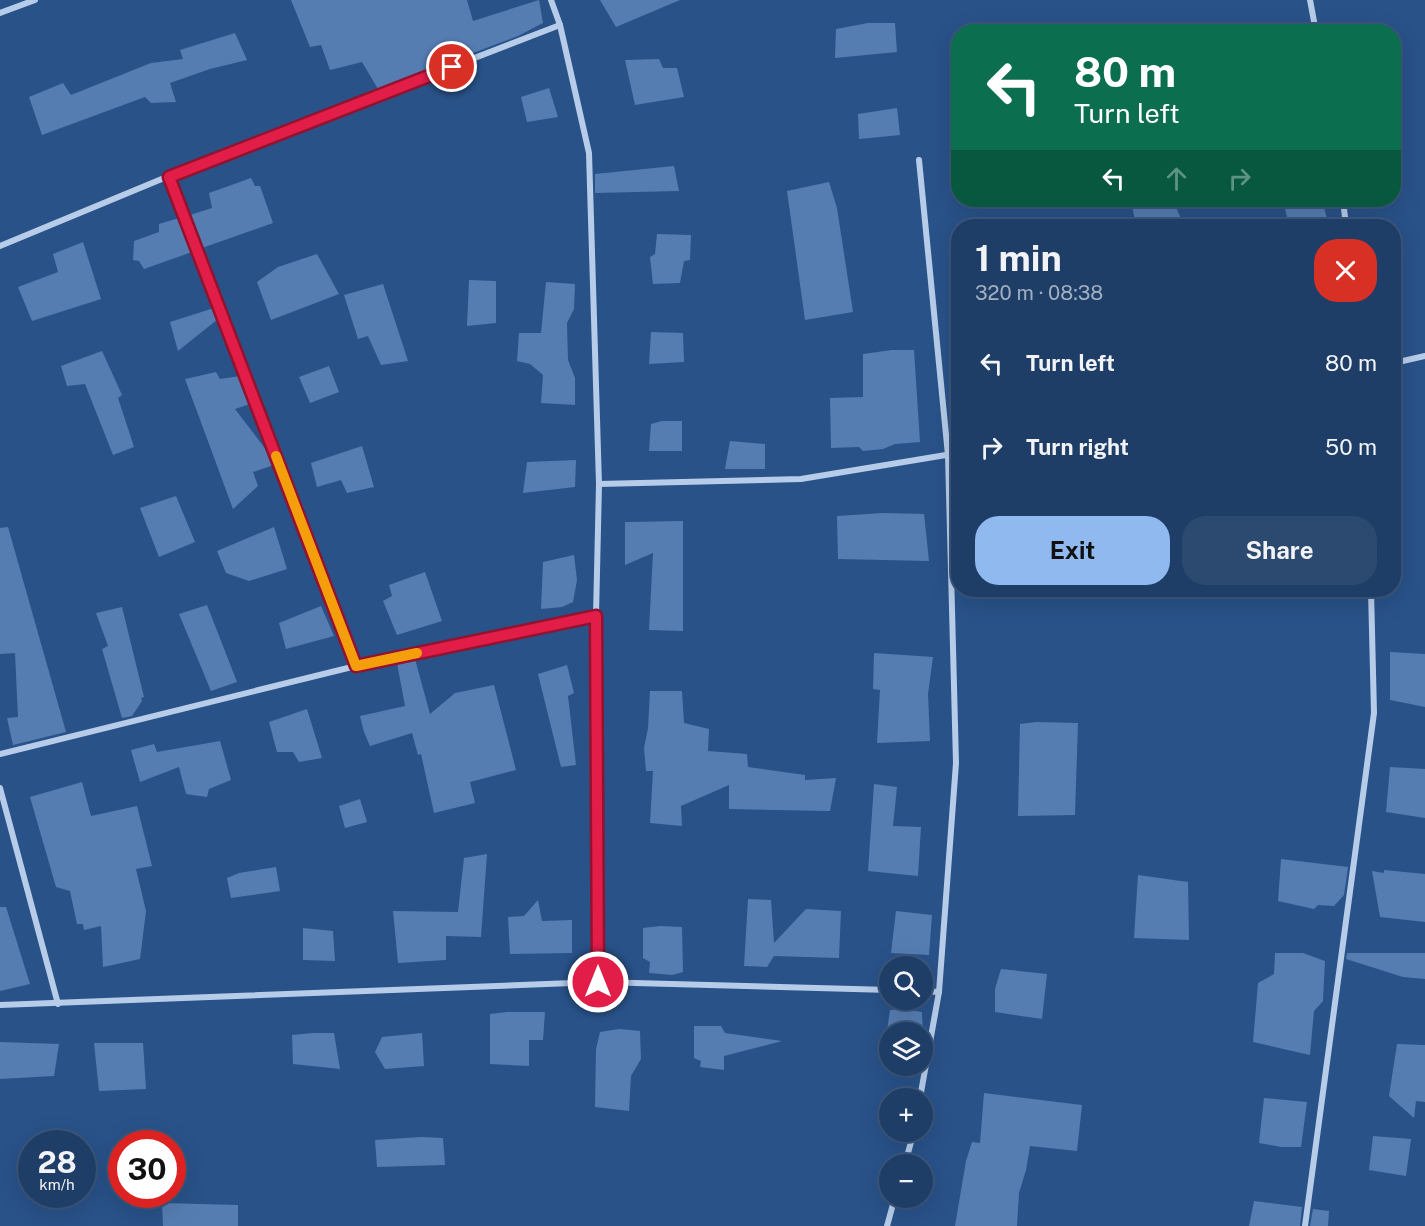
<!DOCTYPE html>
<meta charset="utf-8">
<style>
:root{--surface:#1f3e67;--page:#2c4970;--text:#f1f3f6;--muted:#a1aec0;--line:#3c577b;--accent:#90b9f0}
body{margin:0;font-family:"Public Sans",sans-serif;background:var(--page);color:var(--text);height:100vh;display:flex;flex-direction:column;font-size:22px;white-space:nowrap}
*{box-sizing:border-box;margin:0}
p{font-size:20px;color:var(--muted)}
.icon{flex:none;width:33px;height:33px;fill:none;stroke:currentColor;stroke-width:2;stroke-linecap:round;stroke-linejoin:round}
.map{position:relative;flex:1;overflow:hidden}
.panel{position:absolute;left:951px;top:219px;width:450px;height:378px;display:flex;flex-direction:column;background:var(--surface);border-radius:24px;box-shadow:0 6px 24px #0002,0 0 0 2px var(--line)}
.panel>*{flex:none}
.hud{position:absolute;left:951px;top:24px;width:450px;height:183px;border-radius:24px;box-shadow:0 6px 24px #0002,0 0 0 2px var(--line);background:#0b6e4f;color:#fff;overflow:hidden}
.tools{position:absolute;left:879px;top:956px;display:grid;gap:12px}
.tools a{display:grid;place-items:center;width:54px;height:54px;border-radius:50%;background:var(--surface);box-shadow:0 6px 24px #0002,0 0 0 2px var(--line);font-size:30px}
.speed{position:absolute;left:18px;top:1130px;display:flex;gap:12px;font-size:30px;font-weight:700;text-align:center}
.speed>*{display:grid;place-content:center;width:78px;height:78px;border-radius:50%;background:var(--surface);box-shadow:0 6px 24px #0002,0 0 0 2px var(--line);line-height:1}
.speed small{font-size:15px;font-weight:400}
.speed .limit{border:9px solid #d22;background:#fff;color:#111}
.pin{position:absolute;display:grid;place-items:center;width:51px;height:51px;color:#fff;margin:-26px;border:3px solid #fff;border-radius:50%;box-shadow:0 2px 6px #0007}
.me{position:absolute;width:66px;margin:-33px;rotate:0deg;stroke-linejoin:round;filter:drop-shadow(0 0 4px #0008)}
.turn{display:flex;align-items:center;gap:21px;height:126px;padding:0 24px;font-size:27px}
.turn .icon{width:78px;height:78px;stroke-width:2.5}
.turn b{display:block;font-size:42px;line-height:51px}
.lanes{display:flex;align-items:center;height:57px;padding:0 24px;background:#0003;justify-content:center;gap:30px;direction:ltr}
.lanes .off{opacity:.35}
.round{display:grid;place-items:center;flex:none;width:63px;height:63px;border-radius:24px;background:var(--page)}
.headline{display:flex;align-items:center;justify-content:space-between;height:102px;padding:0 24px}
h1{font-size:36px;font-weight:700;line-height:45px}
.primary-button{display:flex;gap:12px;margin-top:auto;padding:12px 24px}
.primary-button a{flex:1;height:69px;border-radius:24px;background:var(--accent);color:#111;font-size:24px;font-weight:700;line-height:69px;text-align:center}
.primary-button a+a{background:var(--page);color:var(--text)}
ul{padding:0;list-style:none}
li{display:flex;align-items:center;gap:18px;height:84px;padding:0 24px}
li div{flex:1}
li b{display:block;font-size:22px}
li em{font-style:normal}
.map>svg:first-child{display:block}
.building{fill:#567db2}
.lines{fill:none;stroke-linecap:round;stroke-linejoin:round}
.minor{stroke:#b6cce9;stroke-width:6}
.route-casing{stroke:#92132f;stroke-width:15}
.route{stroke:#e11d48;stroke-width:10}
.slow{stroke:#f59e0b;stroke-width:10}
</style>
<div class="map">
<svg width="1425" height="1226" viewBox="0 0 1425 1226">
<rect width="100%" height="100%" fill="#295289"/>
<g class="building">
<polygon points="291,0 467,0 473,21 539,0 543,23 518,36 378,89 362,62 330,70 321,45 310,47"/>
<polygon points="600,0 680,0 616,27"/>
<polygon points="868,23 895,23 897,52 835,58 836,29"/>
<polygon points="235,33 247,60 210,69 170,83 176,102 151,103 145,97 42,135 29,97 63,83 71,95 151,63 183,59 180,50"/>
<polygon points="659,59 663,68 677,68 684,97 635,105 625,60"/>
<polygon points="549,88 558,117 527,122 521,97"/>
<polygon points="897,108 900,135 859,139 858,114"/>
<polygon points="674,166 679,191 595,193 595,174"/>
<polygon points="251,178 255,186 260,186 273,223 202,248 190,215 212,208 209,193"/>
<polygon points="829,182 837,208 853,312 805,320 787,191"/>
<polygon points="1131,200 1173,200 1184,226 1136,226"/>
<polygon points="1283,200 1322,200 1329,226 1289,226"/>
<polygon points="179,218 192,252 144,269 139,261 133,260 134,241 159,232 159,224"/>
<polygon points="657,234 691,235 690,260 684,261 680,283 653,284 650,257 655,254"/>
<polygon points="83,242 101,299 32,321 18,287 58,272 53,254"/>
<polygon points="317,254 339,294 271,320 257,282 278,267"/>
<polygon points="469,280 496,281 496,323 467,326"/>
<polygon points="546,282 575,284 574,309 567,323 568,360 575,378 575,405 541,403 543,375 530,364 517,361 519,333 541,333"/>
<polygon points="383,284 408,361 381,365 368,336 358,339 344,295"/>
<polygon points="214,308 218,319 178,351 170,322"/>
<polygon points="651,332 683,333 684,362 649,364"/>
<polygon points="892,350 914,350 920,442 895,444 883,449 863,451 859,447 831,448 830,398 863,397 863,354"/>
<polygon points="102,351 122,395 118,398 134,447 113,455 85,384 67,386 61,366"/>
<polygon points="329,366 339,392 310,403 299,377"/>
<polygon points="216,372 220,379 240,376 250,404 235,409 270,455 274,465 253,472 258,486 233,509 185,379"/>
<polygon points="662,421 682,421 682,451 649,451 651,424"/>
<polygon points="730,441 765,444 765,469 725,469"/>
<polygon points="362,446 374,487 347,493 341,480 317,487 311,463"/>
<polygon points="576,460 575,487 523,493 527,462"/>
<polygon points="176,496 195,542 159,557 140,508"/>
<polygon points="883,513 924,514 929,561 838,559 837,516"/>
<polygon points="683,521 683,631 649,630 653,553 625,565 625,522"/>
<polygon points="8,527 66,732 13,745 7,718 18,717 15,653 0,654 0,528"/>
<polygon points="274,527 287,569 249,581 226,573 217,551"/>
<polygon points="574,555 577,580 573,602 562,607 541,609 543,562"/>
<polygon points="425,572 442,621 397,635 383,601 392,596 389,585"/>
<polygon points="207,605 237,682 211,691 179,614"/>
<polygon points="321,606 334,636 286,649 279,623"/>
<polygon points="122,607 144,697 141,698 142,701 132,716 122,718 102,649 108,646 96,613"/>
<polygon points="1390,652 1425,654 1425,707 1390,700"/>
<polygon points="874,653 933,657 928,694 930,741 877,743 880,690 873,689"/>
<polygon points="415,659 430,714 455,693 494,685 516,770 470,782 475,803 434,813 421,754 418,755 412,733 370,746 364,732 360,716 405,706 397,663"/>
<polygon points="567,665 574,693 568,696 576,765 561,767 538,674"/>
<polygon points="650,691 682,691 684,723 709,729 708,751 747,754 748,767 805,775 805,780 836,778 830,811 729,809 729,785 681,806 682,826 650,823 653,771 646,771 644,748 648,728"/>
<polygon points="307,709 322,758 299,762 293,752 277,752 269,722"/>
<polygon points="1036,722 1078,723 1075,815 1018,816 1020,724"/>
<polygon points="220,741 231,780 209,789 207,797 186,794 179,767 140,782 131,750 154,744 157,752"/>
<polygon points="1390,767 1425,769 1425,818 1386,812"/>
<polygon points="82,782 91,816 137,806 152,866 136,869 146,911 140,959 103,967 101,926 84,930 83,924 77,924 70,891 56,887 30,797"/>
<polygon points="874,784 897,787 893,826 921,827 918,876 868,871"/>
<polygon points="360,799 367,822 345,828 339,806"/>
<polygon points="487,854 481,937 446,936 446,960 398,963 393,911 458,912 464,858"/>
<polygon points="1281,859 1348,867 1344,895 1334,906 1318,905 1314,909 1278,901"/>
<polygon points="276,867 280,891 231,898 227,878 239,873"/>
<polygon points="1384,870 1425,874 1425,922 1380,917 1372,871 1384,873"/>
<polygon points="1138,875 1188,882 1189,940 1134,938"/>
<polygon points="748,899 771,900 774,943 806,909 841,911 839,958 774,956 767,967 744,966"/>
<polygon points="538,900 542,921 572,920 572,953 510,954 508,917 524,916"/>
<polygon points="0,907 6,907 30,984 0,991"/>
<polygon points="896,911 932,915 929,955 891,953"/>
<polygon points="660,926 682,927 683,972 672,975 649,973 650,962 643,958 643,928"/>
<polygon points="303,928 333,931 335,961 303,960"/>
<polygon points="1275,953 1303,953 1325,961 1323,1001 1314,1011 1310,1055 1253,1042 1258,983 1274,974"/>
<polygon points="1347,953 1425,953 1425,979 1403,977 1346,959"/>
<polygon points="1001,969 1047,974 1042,1019 995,1012 995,989"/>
<polygon points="903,1009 922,1012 923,1038 922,1043 922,1032 890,1032 890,1065 919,1065 918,1070 882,1065 890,1010"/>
<polygon points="507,1012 545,1012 543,1040 529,1040 529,1066 490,1064 490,1014"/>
<polygon points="694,1026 721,1026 725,1033 782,1041 724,1056 724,1070 700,1067 701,1061 694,1058"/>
<polygon points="619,1029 640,1031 641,1059 631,1076 629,1111 595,1107 596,1049 600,1032"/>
<polygon points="313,1033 334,1033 340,1069 293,1064 292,1035"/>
<polygon points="422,1033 424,1066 385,1069 375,1052 382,1037"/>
<polygon points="0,1042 59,1044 54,1076 0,1079"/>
<polygon points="94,1043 143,1043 146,1089 99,1091"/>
<polygon points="1397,1044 1425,1045 1425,1102 1416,1101 1414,1118 1389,1096"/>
<polygon points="984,1093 1082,1105 1077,1151 1030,1146 1026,1170 1019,1193 1017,1226 955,1226 966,1161 972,1142 980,1143"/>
<polygon points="1264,1098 1307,1102 1301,1147 1281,1147 1259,1143"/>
<polygon points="1373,1136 1411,1139 1406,1176 1369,1170"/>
<polygon points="421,1137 443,1138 445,1165 377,1167 375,1140"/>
<polygon points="1254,1201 1302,1207 1300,1226 1249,1226"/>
<polygon points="162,1203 238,1205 238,1226 163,1226"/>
<polygon points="1313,1209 1329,1211 1328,1226 1310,1226"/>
</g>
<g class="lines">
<g class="minor">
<polyline points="551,0 560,25 589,153 599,484 596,616 598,982"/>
<polyline points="1310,0 1316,32"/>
<polyline points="0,13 35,0"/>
<polyline points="919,160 948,455 956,763 939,992 920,1098"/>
<polyline points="169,176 356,666"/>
<polyline points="1343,200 1346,226"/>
<polyline points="0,246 169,176 560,25"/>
<polyline points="1394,363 1425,356"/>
<polyline points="599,484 801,479 958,453"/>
<polyline points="0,754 356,666 596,616"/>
<polyline points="0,788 58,1004"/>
<polyline points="922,991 939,992"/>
<polyline points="0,1005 598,982 890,990"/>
<polyline points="905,1164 914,1131"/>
<polyline points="887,1226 895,1197"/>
<polyline points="1305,1226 1374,713 1371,590"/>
</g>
</g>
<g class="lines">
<g class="route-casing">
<polyline id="route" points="452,67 169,177 356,666 596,616 598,982"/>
</g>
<use href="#route" class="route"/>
<polyline class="slow" points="276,456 356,666 417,653"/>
</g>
</svg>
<div class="tools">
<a><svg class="icon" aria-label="search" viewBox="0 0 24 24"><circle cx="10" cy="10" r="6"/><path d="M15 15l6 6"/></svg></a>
<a><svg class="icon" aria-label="layers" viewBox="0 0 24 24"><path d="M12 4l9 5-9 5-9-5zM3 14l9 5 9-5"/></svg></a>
<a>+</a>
<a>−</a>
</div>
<div class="speed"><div>28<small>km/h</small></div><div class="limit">30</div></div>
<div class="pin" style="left:452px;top:67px;background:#d93025"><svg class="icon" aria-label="arrive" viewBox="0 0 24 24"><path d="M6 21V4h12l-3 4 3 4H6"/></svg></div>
<svg class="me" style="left:598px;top:982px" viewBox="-20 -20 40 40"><circle r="17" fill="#e11d48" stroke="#fff" stroke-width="3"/><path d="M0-11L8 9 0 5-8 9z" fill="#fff"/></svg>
<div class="hud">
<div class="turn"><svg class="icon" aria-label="left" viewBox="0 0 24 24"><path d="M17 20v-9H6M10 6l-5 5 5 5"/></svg><div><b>80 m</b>Turn left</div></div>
<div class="lanes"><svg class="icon" aria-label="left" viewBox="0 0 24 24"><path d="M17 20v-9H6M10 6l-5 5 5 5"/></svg><svg class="icon off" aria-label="ahead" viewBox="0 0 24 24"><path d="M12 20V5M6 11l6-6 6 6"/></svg><svg class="icon off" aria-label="right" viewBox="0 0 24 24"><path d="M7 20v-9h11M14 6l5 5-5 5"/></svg></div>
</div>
<section class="panel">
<div class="headline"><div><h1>1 min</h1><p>320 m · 08:38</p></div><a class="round" style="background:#d93025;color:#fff"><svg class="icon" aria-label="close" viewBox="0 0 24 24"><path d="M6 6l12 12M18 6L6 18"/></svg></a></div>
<ul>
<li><svg class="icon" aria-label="left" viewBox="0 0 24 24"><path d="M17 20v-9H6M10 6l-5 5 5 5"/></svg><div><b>Turn left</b></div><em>80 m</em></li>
<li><svg class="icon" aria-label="right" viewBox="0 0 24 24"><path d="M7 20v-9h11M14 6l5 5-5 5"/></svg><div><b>Turn right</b></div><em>50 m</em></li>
</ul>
<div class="primary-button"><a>Exit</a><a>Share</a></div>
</section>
</div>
